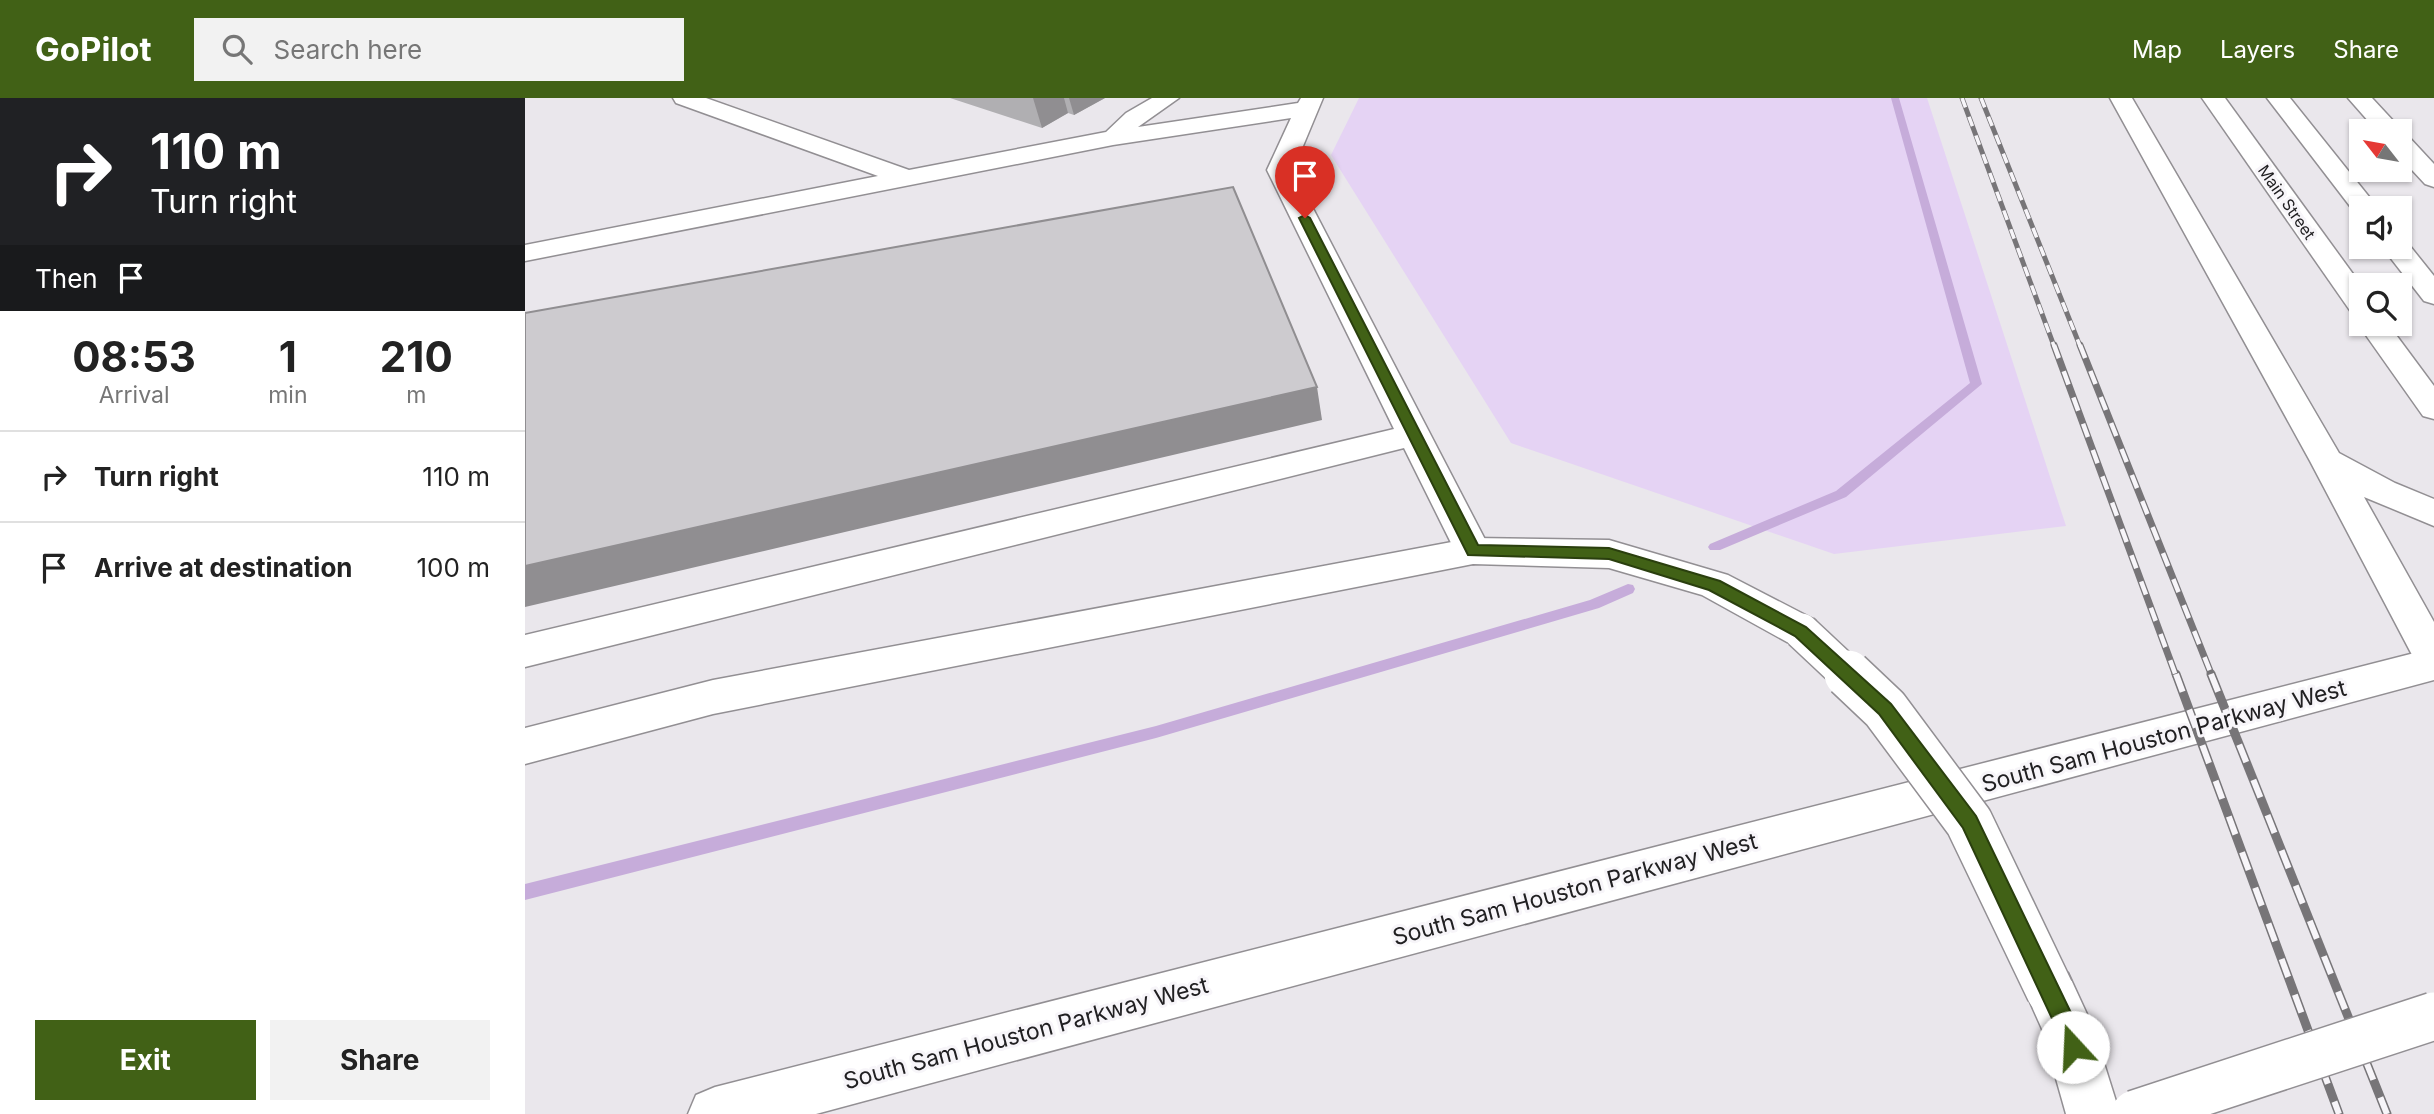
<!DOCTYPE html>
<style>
:root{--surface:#fff;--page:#f2f2f2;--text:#222;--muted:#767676;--line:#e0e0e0;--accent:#416116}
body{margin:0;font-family:Inter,sans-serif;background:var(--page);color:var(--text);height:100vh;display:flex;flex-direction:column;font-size:26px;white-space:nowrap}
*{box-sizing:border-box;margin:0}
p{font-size:23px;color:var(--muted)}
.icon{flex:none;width:38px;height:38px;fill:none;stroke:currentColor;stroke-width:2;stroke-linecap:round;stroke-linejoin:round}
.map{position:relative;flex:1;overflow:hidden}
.panel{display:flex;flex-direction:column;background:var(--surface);width:525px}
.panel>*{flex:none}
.top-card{background:#202124;color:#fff;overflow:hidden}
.needle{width:46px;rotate:301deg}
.buttons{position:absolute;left:1824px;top:21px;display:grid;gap:14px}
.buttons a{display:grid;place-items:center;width:63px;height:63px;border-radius:0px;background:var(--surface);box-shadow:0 2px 5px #0004;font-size:35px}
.pin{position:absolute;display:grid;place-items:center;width:60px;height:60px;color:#fff;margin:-72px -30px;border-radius:50% 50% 50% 0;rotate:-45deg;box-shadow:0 0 7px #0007}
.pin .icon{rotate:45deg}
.me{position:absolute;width:77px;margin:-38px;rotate:340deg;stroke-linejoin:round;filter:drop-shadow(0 0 5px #0008)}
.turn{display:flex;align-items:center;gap:24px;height:147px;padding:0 35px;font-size:32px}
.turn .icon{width:91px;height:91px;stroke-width:2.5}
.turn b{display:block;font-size:49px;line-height:60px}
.then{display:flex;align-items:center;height:66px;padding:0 35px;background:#0003;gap:14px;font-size:26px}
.eta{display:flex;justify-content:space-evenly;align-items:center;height:119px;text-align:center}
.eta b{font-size:42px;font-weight:700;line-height:49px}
.primary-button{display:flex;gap:14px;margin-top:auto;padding:14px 35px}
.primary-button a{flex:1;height:80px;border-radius:0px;background:var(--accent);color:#fff;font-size:28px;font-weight:700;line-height:80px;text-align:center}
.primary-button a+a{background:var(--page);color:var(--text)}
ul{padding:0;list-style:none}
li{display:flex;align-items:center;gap:21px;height:91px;padding:0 35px;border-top:2px solid var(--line)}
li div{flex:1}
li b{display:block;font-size:26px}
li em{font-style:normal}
header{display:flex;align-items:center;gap:42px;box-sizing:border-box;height:98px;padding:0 35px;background:var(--accent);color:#fff}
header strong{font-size:33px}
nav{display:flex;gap:38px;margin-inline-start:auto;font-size:24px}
.search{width:490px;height:63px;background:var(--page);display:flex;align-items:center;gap:18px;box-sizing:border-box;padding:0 24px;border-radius:0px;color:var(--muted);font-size:26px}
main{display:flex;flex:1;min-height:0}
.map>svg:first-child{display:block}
.green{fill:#e5d3f4}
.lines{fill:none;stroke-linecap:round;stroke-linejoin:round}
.stream{fill:#c6acda;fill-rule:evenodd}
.minor-casing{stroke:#928f93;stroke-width:3}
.major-casing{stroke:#928f93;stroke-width:3}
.highway-casing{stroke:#928f93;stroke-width:3}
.minor{fill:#fff;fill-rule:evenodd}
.major{fill:#fff;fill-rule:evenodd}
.highway{fill:#fff;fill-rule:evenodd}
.rail-far2-casing{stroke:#777578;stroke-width:5}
.rail-far1-casing{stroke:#777578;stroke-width:7}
.rail-casing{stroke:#777578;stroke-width:9}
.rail-far2{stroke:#f7f5f9;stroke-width:3.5;stroke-dasharray:10;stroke-linecap:butt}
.rail-far1{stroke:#f7f5f9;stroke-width:4.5;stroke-dasharray:14;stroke-linecap:butt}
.rail{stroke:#f7f5f9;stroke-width:6;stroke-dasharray:19;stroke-linecap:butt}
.major-bridge-far1-casing{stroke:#928f93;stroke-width:38;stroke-linecap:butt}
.major-bridge-casing{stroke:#928f93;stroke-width:50;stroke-linecap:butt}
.highway-bridge-casing{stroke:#928f93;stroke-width:50;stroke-linecap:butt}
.major-bridge-far1{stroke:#fff;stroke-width:35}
.major-bridge{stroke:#fff;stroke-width:47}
.highway-bridge{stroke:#fff;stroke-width:47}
.wall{fill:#b0afb2}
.shaded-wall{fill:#908e91}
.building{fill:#cdcbcf;stroke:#908e91;stroke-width:2}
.route{fill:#416116;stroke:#2a3f0e;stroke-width:2}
.labels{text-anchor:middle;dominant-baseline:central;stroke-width:6;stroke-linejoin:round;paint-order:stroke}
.far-street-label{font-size:16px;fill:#212022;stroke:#f7f5f9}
.near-street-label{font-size:23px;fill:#212022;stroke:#f7f5f9}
</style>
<header>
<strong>GoPilot</strong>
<div class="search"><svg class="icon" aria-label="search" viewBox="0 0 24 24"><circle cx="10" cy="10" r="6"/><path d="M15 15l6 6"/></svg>Search here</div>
<nav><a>Map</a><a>Layers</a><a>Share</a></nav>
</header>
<main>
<section class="panel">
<div class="top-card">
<div class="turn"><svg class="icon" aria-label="right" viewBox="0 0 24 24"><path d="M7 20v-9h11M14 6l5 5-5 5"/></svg><div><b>110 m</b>Turn right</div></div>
<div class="then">Then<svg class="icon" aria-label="arrive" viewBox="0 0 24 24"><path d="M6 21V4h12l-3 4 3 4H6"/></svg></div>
</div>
<div class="eta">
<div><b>08:53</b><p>Arrival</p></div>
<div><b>1</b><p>min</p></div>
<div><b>210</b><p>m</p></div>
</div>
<ul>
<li><svg class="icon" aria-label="right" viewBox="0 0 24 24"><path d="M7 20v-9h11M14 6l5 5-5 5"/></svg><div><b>Turn right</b></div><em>110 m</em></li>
<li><svg class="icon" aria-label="arrive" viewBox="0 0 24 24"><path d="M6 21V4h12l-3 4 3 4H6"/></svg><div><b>Arrive at destination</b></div><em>100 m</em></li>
</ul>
<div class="primary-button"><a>Exit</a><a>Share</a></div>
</section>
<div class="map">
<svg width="1909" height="1016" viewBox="0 0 1909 1016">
<rect width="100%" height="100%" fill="#eae7ec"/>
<polygon class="green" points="834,0 1402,0 1541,428 1309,456 986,345 806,57"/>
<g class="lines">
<g class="stream">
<polygon points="1366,0 1374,0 1457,286 1321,399 1195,452 1185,452 1183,449 1185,446 1311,393 1445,285"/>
<polygon points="1103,486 1108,487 1110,491 1108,495 1074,510 631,640 0,802 0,786 631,628 1065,502"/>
</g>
<g class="minor-casing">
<polygon id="minor" points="148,0 181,0 384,72 581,34 601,15 627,0 654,0 613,29 773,5 776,0 798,0 768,72 966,453 961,463 948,466 935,463 879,350 0,569 0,537 869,331 742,72 766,20 588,47 0,163 0,147 353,78 151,5"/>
</g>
<g class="major-casing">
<g id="major">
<polygon points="948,440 1084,442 1203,477 1290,522 1296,533 1290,544 1276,548 1262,544 1177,497 1084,470 948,466 188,616 0,666 0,630 188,582"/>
<polygon points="1909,550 1909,582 291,1016 163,1016 171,997 190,989"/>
<polygon points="1525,868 1543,875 1567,927 1595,1016 1541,1016 1517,931 1500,893 1507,875"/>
</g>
</g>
<g class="highway-casing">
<g id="highway">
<polygon points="1585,0 1607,0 1814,355 1870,385 1909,401 1909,428 1839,399 1909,524 1909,577 1895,572 1785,363"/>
<polygon points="1677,0 1700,0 1836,187 1836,217 1826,214"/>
<polygon points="1742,0 1765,0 1853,110 1836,110 1836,117 1831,116"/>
<polygon points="1823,0 1847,0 1873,28 1877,33 1875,36 1883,38 1909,66 1909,89 1900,86 1874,58 1874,33 1852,33"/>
<polygon points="1874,142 1881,143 1909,178 1909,206 1899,203 1857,149 1874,149"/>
<polygon points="1836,222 1836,226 1863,226 1909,288 1909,321 1898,318 1833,226"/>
</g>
</g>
<use href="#minor" class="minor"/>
<use href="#major" class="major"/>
<use href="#highway" class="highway"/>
<g class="rail-far2-casing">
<g id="rail-far2">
<polyline points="1437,0 1529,248"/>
<polyline points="1456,0 1555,248"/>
</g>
</g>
<g class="rail-far1-casing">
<g id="rail-far1">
<polyline points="1529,247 1651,578"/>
<polyline points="1555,247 1687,578"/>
</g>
</g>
<g class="rail-casing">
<g id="rail">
<polyline points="1651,576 1814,1016"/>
<polyline points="1686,576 1862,1016"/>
</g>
</g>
<use href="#rail-far2" class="rail-far2"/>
<use href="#rail-far1" class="rail-far1"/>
<use href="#rail" class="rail"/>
<g class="major-bridge-far1-casing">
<polyline id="major-bridge-far1" points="1276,533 1324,578"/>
</g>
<g class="major-bridge-casing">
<polyline id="major-bridge" points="1323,576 1360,611 1444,724 1525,893"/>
</g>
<g class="highway-bridge-casing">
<polyline id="highway-bridge" points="1610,1016 1909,918"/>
</g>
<use href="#major-bridge-far1" class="major-bridge-far1"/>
<use href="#major-bridge" class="major-bridge"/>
<use href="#highway-bridge" class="highway-bridge"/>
</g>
<polygon class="wall" points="425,0 580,0 549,17 543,15 517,30"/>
<g class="shaded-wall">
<polygon points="508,0 539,0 543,15 517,30"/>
<polygon points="544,0 580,0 549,17"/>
<polygon points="792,289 797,322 0,509 0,468"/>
</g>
<polygon class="building" points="708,89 792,289 0,468 0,215"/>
<polygon class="route" points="780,117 785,120 953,447 1084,450 1195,483 1281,529 1366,606 1451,718 1548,919 1558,949 1555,957 1548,960 1540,957 1531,929 1438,730 1354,616 1270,538 1184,492 1084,461 943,457 774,120"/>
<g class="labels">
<g class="far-street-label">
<text transform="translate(1762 104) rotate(55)">Main Street</text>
</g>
<g class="near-street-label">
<text transform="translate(1639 638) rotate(-15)">South Sam Houston Parkway West</text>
<text transform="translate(1050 791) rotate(-15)">South Sam Houston Parkway West</text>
<text transform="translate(501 935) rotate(-15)">South Sam Houston Parkway West</text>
</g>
</g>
</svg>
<div class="buttons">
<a><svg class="needle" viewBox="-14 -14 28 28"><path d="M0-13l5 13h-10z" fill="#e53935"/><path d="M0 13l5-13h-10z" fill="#767676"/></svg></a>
<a><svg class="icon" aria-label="sound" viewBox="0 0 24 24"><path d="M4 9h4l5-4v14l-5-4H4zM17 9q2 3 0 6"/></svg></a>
<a><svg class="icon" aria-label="search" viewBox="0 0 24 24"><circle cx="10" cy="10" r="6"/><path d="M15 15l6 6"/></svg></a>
</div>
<div class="pin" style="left:780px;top:120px;background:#d93025"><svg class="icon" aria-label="arrive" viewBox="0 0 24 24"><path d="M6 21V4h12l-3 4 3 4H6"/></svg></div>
<svg class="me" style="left:1548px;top:949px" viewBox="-20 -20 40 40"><circle r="19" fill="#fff"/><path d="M0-13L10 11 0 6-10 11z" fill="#416116"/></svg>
</div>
</main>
